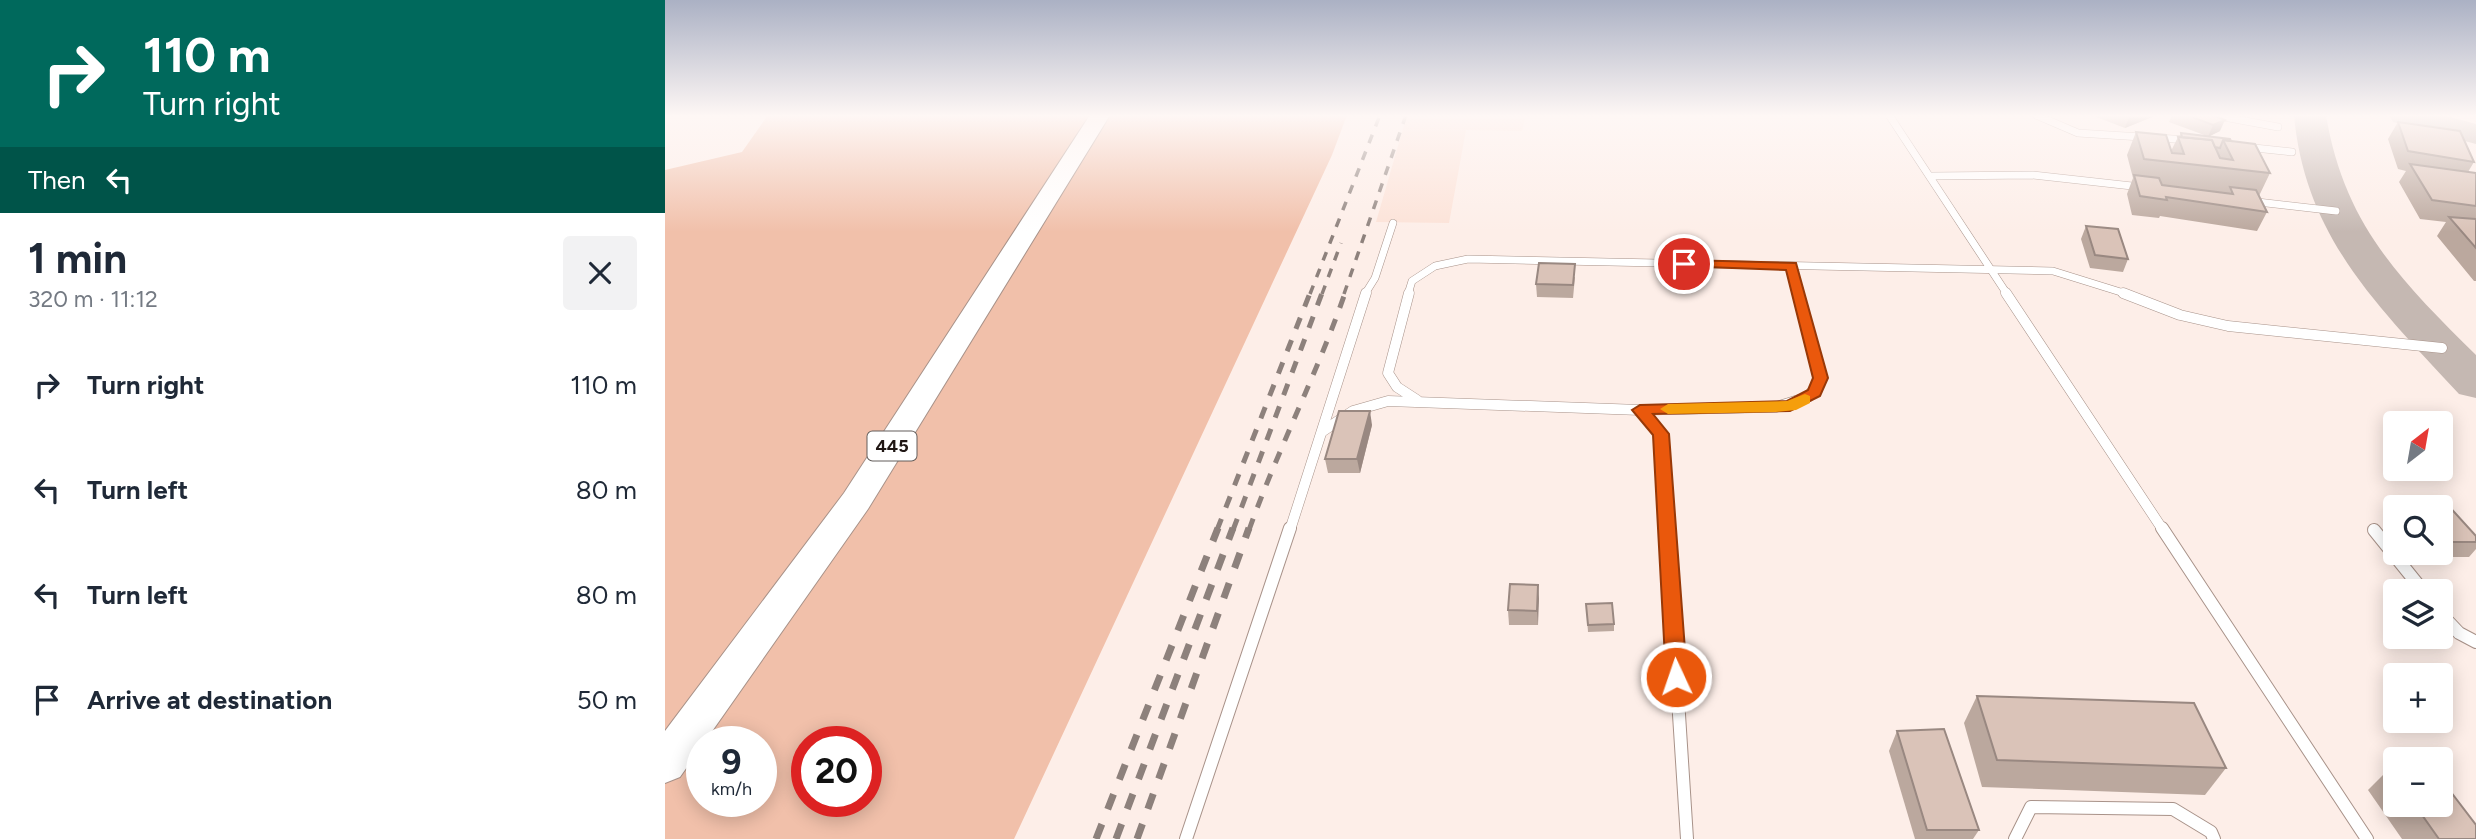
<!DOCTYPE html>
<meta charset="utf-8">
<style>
:root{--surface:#fff;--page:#f2f2f3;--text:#1f2937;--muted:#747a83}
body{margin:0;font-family:Figtree,sans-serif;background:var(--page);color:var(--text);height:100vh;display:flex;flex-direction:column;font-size:26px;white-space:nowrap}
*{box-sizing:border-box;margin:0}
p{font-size:23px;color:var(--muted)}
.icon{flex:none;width:38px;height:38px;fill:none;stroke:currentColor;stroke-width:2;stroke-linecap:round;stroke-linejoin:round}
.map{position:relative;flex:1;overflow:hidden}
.side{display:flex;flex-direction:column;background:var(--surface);width:665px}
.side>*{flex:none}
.top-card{background:#00695c;color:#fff;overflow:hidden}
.needle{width:46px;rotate:31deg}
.fabs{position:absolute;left:1718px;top:411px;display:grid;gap:14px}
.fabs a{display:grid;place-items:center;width:70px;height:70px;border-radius:7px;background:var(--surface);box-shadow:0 4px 18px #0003;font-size:35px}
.speed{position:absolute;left:21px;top:726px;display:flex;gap:14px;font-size:35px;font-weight:700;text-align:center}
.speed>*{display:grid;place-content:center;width:91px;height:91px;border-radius:50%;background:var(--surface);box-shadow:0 4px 18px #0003;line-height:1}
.speed small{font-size:18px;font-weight:400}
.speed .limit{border:10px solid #d22;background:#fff;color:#111}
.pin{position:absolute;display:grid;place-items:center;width:60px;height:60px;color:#fff;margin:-30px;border:4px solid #fff;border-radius:50%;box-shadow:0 2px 7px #0007}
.me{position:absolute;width:77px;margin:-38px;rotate:357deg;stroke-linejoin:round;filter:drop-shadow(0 0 5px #0008)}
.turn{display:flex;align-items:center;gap:24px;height:147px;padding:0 28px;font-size:32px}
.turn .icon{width:91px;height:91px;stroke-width:2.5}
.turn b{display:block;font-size:49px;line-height:60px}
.then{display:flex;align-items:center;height:66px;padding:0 28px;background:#0003;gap:14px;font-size:26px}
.round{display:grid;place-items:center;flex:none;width:74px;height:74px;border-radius:7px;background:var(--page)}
.head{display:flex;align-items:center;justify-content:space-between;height:119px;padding:0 28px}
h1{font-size:42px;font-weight:700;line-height:52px}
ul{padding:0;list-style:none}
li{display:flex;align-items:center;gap:21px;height:105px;padding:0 28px}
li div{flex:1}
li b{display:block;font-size:26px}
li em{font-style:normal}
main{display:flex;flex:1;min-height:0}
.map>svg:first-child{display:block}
.built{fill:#fce2d7}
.green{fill:#f1c0aa;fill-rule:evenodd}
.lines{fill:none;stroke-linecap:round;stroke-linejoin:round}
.taxiway{fill:#c5b8b2;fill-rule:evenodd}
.service-far2-casing{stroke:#a89289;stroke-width:8}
.service-far1-casing{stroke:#a89289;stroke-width:11}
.service-casing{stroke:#a89289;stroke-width:14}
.primary-casing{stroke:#a89289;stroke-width:2}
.service-far2{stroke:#fff;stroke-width:7}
.service-far1{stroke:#fff;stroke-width:10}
.service{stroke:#fff;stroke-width:12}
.primary{fill:#fff;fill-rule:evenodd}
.rail-far2{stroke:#8d817c;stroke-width:3.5;stroke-dasharray:9 9;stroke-linecap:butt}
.rail-far1{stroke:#8d817c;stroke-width:5;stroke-dasharray:12 12;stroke-linecap:butt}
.rail{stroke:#8d817c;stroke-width:7;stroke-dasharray:16 16;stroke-linecap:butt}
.wall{fill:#bba89e}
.shaded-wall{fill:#998881}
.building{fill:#dac3b8;stroke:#998881;stroke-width:2}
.route{fill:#ea580c;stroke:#983908;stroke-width:2}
.slow{fill:#f59e0b}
.labels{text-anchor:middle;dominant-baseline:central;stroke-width:5;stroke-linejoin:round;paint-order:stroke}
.shield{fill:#fff;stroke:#635d5a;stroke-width:2}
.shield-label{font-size:18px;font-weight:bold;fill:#201714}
</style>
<main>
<section class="side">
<div class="top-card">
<div class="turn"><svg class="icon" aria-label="right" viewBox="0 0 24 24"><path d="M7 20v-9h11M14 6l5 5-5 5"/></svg><div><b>110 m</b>Turn right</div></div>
<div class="then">Then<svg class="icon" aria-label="left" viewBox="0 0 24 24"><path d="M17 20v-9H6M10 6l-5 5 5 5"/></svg></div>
</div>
<div class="head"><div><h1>1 min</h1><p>320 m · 11:12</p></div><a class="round"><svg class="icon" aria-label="close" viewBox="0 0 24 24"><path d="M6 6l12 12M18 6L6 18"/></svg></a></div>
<ul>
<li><svg class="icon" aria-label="right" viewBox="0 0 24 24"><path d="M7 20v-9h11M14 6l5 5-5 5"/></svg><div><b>Turn right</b></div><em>110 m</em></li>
<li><svg class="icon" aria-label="left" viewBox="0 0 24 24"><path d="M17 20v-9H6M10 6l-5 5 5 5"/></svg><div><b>Turn left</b></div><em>80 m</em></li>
<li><svg class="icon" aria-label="left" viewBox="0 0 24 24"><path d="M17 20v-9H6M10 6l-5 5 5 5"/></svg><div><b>Turn left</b></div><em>80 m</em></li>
<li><svg class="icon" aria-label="arrive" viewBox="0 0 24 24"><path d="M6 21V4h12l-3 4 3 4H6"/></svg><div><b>Arrive at destination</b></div><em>50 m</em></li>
</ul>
</section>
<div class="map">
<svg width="1811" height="839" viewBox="0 0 1811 839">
<rect width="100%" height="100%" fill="#fdeee8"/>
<polygon class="built" points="742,115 861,115 857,131 801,130 784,223 711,222"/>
<path class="green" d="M 103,115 L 682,115 L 667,155 L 349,839 L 0,839 L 0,170 L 77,152 ZM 37,742 L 96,742 L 96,802 L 37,802 ZM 142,742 L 201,742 L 201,802 L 142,802 Z"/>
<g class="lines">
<g class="taxiway">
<path d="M 1629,115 L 1661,115 C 1679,224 1735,280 1811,355 L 1811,398 L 1794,394 C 1714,307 1640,238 1629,115 Z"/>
<polygon points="1724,115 1778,115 1811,124 1811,144 1728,122"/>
</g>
<g class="service-far2-casing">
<g id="service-far2">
<polyline points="1224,115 1342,294"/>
<polyline points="1371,115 1413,133 1524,140"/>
<polyline points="1548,115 1613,127"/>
<polyline points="1580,147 1627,152"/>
<polyline points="1267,176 1368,175 1476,187"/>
<polyline points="1584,201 1671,211"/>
<polyline points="1126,266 1134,294"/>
<polyline points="700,294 710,278 728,223"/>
<polyline points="743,294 747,281 770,266 803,259 1388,271 1462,294"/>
</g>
</g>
<g class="service-far1-casing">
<g id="service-far1">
<polyline points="744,293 723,373 732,387 752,400"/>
<polyline points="1341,293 1498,530"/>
<polyline points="1458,293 1515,315 1563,326 1777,348"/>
<polyline points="975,410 1111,407 1143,397 1152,385 1154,368 1133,293"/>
<polyline points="658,431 688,411 723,401 975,410 996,434 1002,530"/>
<polyline points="625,530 701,293"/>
</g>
</g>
<g class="service-casing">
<g id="service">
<polyline points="1002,528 1022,839"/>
<polyline points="1497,528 1702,839"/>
<polyline points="1709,530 1759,592"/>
<polyline points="1776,614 1794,633 1811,642"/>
<polyline points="521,839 625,528"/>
<polyline points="1350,839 1366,807 1508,809 1546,832 1549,839"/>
</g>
</g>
<g class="primary-casing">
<polygon id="primary" points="425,115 445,115 203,509 15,777 0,783 0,731 179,493"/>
</g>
<use href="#service-far2" class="service-far2"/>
<use href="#service-far1" class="service-far1"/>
<use href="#service" class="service"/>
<use href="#primary" class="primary"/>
<g class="rail-far2">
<polyline points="645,294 715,115"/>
<polyline points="657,294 676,243"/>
<polyline points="679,294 741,115"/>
</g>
<g class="rail-far1">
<polyline points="552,530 645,293"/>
<polyline points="568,530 657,293"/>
<path d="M 584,530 C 613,449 652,374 680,293"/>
</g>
<g class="rail">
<polyline points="431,839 553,528"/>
<polyline points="451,839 568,528"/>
<polyline points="472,839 584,528"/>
</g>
</g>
<g class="wall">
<polygon points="1426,115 1492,115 1460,128"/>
<polygon points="1507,115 1547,115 1555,131 1544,136 1566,141 1605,173 1594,196 1602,212 1592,231 1495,216 1494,218 1467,215 1462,194 1468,178 1462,155 1471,132 1506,151 1513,137 1514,137 1516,133 1542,136 1504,122"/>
<polygon points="1733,122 1809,162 1803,172 1811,173 1811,281 1809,281 1772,236 1781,222 1755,219 1734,182 1741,171 1733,169 1723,139"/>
<polygon points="1421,226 1463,259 1458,272 1425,268 1416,239"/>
<polygon points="910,277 908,298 872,297 871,284"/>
<polygon points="707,425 695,473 663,473 660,459"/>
<polygon points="1751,503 1781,503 1811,536 1811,549 1804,557 1773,557 1770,553 1776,553 1776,508 1747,508"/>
<polygon points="873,585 873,625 844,625 843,610"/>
<polygon points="921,604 949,624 949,631 923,632"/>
<polygon points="1312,696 1561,768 1540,795 1317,787 1299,723"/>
<polygon points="1232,731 1314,830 1308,839 1250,839 1224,751"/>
<polygon points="1724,769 1731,769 1731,805 1776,805 1811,839 1737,839 1703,790"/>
</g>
<g class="shaded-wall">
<polygon points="1465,115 1492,115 1460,128"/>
<polygon points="1560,120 1555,131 1543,137 1548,125"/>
<polygon points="705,411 707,425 695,473 692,459"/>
<polygon points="873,585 874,599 873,625 872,611"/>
</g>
<g class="building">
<polygon points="1522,115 1547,115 1560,120 1548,125"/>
<polygon points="1733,122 1795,131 1809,162 1743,151"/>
<polygon points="1471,132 1501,135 1507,153 1519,154 1513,137 1547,140 1555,158 1568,160 1558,140 1590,144 1605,173 1479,159"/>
<polygon points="1516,133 1565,139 1566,141 1558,140 1555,148 1550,147 1547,140 1517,137"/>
<polygon points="1745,164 1811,173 1811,206 1767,200"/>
<polygon points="1469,175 1494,178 1497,185 1568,194 1565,187 1591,190 1602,212 1501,197 1502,200 1475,196"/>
<polygon points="1784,217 1811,219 1811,248"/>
<polygon points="1421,226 1453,229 1463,259 1430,255"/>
<polygon points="874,263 910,264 908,285 871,284"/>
<polygon points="674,411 705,411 692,459 660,459"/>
<polygon points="1751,503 1781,503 1811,536 1811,542 1786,542 1776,532 1776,508 1755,508"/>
<polygon points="845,584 873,585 872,611 843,610"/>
<polygon points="947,603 949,624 923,625 921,604"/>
<polygon points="1312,696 1529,703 1561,768 1332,760"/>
<polygon points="1279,729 1314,830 1262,830 1232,731"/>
<polygon points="1724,769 1731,769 1731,779"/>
<polygon points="1776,779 1811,825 1811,839 1774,839 1750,805 1776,805"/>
</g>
<linearGradient id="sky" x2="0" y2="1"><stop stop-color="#abb1c4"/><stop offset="0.5" stop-color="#fef7f5"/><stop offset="1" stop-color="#fef7f5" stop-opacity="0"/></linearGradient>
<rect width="1811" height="232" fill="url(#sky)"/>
<polygon class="route" points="1019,260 1131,263 1163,378 1155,396 1125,411 988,414 1004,434 1022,677 1019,683 1011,686 1004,683 1001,677 988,435 967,410 975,405 1122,401 1143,390 1148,378 1121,270 1014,266 1014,261"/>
<polygon class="slow" points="1140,394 1145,396 1145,403 1131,410 1111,412 1003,414 995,409 1003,404 1122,401"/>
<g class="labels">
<rect class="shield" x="202.5" y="431.5" width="49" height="29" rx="5"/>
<g class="shield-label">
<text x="227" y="446">445</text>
</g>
</g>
</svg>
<div class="fabs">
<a><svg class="needle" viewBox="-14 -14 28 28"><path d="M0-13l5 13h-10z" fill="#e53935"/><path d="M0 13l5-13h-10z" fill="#747a83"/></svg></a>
<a><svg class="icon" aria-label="search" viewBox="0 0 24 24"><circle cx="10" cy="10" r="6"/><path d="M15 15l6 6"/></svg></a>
<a><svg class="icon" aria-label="layers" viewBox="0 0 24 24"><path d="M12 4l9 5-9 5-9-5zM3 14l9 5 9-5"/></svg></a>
<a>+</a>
<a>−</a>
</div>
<div class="speed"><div>9<small>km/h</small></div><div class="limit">20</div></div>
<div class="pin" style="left:1019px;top:264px;background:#d93025"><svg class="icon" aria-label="arrive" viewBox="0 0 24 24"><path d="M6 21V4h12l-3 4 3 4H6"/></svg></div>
<svg class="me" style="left:1011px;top:677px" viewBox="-20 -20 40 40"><circle r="17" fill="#ea580c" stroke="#fff" stroke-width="3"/><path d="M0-11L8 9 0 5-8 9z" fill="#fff"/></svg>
</div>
</main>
